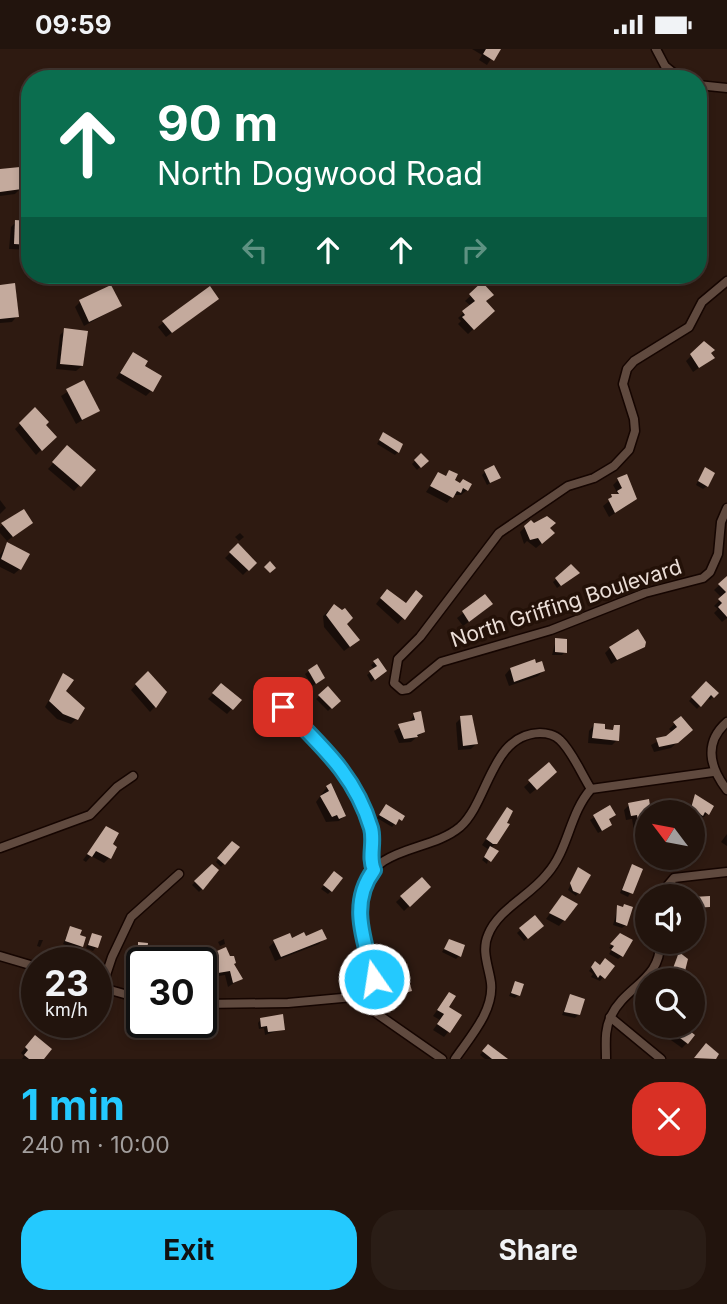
<!DOCTYPE html>
<meta charset="utf-8">
<style>
:root{--surface:#22140d;--page:#2a1d16;--text:#f1f3f6;--muted:#a29e9d;--line:#3f332e;--accent:#24c9fe}
body{margin:0;font-family:Inter,sans-serif;background:var(--page);color:var(--text);height:100vh;display:flex;flex-direction:column;font-size:26px;white-space:nowrap}
*{box-sizing:border-box;margin:0}
p{font-size:23px;color:var(--muted)}
.icon{flex:none;width:38px;height:38px;fill:none;stroke:currentColor;stroke-width:2;stroke-linecap:round;stroke-linejoin:round}
.map{position:relative;height:1010px;overflow:hidden}
.drawer{display:flex;flex-direction:column;background:var(--surface);flex:1}
.drawer>*{flex:none}
.banner{position:absolute;left:21px;top:21px;width:686px;height:214px;border-radius:28px;box-shadow:0 4px 10px #0003,0 0 0 2px var(--line);background:#0b6e4f;color:#fff;overflow:hidden}
.needle{width:46px;rotate:302deg}
.buttons{position:absolute;left:635px;top:751px;display:grid;gap:14px}
.buttons a{display:grid;place-items:center;width:70px;height:70px;border-radius:50%;background:var(--surface);box-shadow:0 4px 10px #0003,0 0 0 2px var(--line);font-size:35px}
.speed{position:absolute;left:21px;top:898px;display:flex;gap:14px;font-size:35px;font-weight:700;text-align:center}
.speed>*{display:grid;place-content:center;width:91px;height:91px;border-radius:50%;background:var(--surface);box-shadow:0 4px 10px #0003,0 0 0 2px var(--line);line-height:1}
.speed small{font-size:18px;font-weight:400}
.speed .limit{border:4px solid #111;border-radius:10px;background:#fff;color:#111}
.pin{position:absolute;display:grid;place-items:center;width:60px;height:60px;color:#fff;margin:-30px;border-radius:14px;box-shadow:0 4px 10px #0006}
.me{position:absolute;width:77px;margin:-38px;rotate:347deg;stroke-linejoin:round;filter:drop-shadow(0 0 5px #0008)}
.turn{display:flex;align-items:center;gap:24px;height:147px;padding:0 21px;font-size:32px}
.turn .icon{width:91px;height:91px;stroke-width:2.5}
.turn b{display:block;font-size:49px;line-height:60px}
.lanes{display:flex;align-items:center;height:66px;padding:0 21px;background:#0003;justify-content:center;gap:35px;direction:ltr}
.lanes .off{opacity:.35}
.round{display:grid;place-items:center;flex:none;width:74px;height:74px;border-radius:28px;background:var(--page)}
.overview{display:flex;align-items:center;justify-content:space-between;height:119px;padding:0 21px}
h1{font-size:42px;font-weight:700;line-height:52px;color:var(--accent)}
.button{display:flex;gap:14px;margin-top:auto;padding:14px 21px}
.button a{flex:1;height:80px;border-radius:28px;background:var(--accent);color:#111;font-size:28px;font-weight:700;line-height:80px;text-align:center}
.button a+a{background:var(--page);color:var(--text)}
.status{display:flex;justify-content:space-between;align-items:center;height:49px;padding:0 35px;background:var(--surface);direction:ltr}
.status svg{height:19px;fill:currentColor}
.map>svg:first-child{display:block}
.shadow{fill:#0007}
.building{fill:#c4aa9d}
.lines{fill:none;stroke-linecap:round;stroke-linejoin:round}
.street-casing{stroke:#150501;stroke-width:11}
.street{stroke:#604a3f;stroke-width:8}
.route-casing{stroke:#1783a5;stroke-width:18}
.route{stroke:#24c9fe;stroke-width:12}
.labels{text-anchor:middle;dominant-baseline:central;stroke-width:7;stroke-linejoin:round;paint-order:stroke}
.street-label{font-size:21px;fill:#ebded7;stroke:#231108}
</style>
<div class="status"><b>09:59</b><svg viewBox="0 0 49 12"><path d="M0 12V9h3v3zM5 12V6h3v6zM10 12V3h3v9zM15 12V0h3v12zM26 1h20v11H26zM47 4h2v5h-2z"/></svg></div>
<div class="map">
<svg width="727" height="1010" viewBox="0 0 727 1010">
<rect width="100%" height="100%" fill="#2e1a11"/>
<g class="shadow">
<polygon points="472,0 497,0 487,16 479,11 482,6"/>
<polygon points="0,122 20,140 15,145 0,147"/>
<polygon points="16,173 30,174 30,201 9,200 11,178"/>
<polygon points="154,226 176,226 169,233"/>
<polygon points="482,236 484,253 493,261 468,285 458,275 461,272 458,269 471,257 465,252"/>
<polygon points="0,238 17,267 12,273 0,274"/>
<polygon points="80,253 120,257 84,277 75,258"/>
<polygon points="211,255 166,288 158,278 164,273"/>
<polygon points="65,281 82,317 76,322 56,320 60,286"/>
<polygon points="704,294 713,309 693,323 686,312"/>
<polygon points="133,305 143,317 151,342 146,347 116,329"/>
<polygon points="83,333 98,362 76,375 61,347"/>
<polygon points="35,361 54,388 36,406 15,380"/>
<polygon points="383,385 398,403 395,406 377,395"/>
<polygon points="62,404 93,421 74,442 48,420"/>
<polygon points="421,406 426,412 417,421 412,415"/>
<polygon points="450,423 453,432 467,441 461,446 453,446 447,454 426,443 438,425 444,428"/>
<polygon points="485,423 499,429 487,436 482,426"/>
<polygon points="702,424 707,437 703,440 696,436"/>
<polygon points="618,431 629,455 609,468 603,457 618,445 613,436"/>
<polygon points="0,451 6,459 0,465"/>
<polygon points="23,462 31,474 7,492 0,484 0,478"/>
<polygon points="525,478 549,479 547,490 536,499 527,492 524,495 520,483"/>
<polygon points="240,484 244,488 239,492 235,488"/>
<polygon points="7,495 20,520 14,525 0,518 0,506"/>
<polygon points="238,496 255,514 243,526 225,509"/>
<polygon points="571,517 574,527 557,539 553,533"/>
<polygon points="727,529 727,569 722,573 714,564 718,560 714,557 722,549 714,541"/>
<polygon points="416,543 421,547 398,575 376,555 382,547 405,555"/>
<polygon points="485,547 485,561 463,577 457,569"/>
<polygon points="334,557 352,596 344,602 324,578 323,567"/>
<polygon points="556,591 565,603 562,606 552,606"/>
<polygon points="643,597 611,615 605,604 610,599"/>
<polygon points="378,611 382,625 371,633 367,626 374,620 371,616"/>
<polygon points="510,620 543,622 538,627 509,637 505,626"/>
<polygon points="309,622 320,632 312,637 305,625"/>
<polygon points="147,624 162,650 150,663 131,641"/>
<polygon points="63,627 65,643 76,670 71,675 57,670 45,658"/>
<polygon points="706,634 716,644 710,651 707,648 697,660 689,652"/>
<polygon points="221,636 240,651 227,665 208,650"/>
<polygon points="328,640 338,652 328,662 316,650"/>
<polygon points="414,666 424,682 411,693 399,694 394,682 409,674"/>
<polygon points="461,669 476,695 471,700 458,701 456,674"/>
<polygon points="681,669 685,686 671,699 654,703 651,696 673,684 669,680"/>
<polygon points="594,676 613,684 614,678 617,691 612,696 588,694 589,682"/>
<polygon points="549,716 550,729 530,745 524,738"/>
<polygon points="327,738 344,767 339,772 326,773 316,753"/>
<polygon points="695,748 707,764 704,768 698,769 688,763"/>
<polygon points="629,756 650,763 639,781 634,782 632,770 626,771 624,761"/>
<polygon points="610,758 607,779 598,784 590,771"/>
<polygon points="383,760 402,767 392,778 377,769"/>
<polygon points="502,766 496,794 491,799 487,815 482,811 489,801 482,796"/>
<polygon points="106,779 109,809 104,814 91,807 86,813 83,811"/>
<polygon points="727,785 727,797 721,793"/>
<polygon points="232,794 238,798 221,818 216,813"/>
<polygon points="632,817 641,821 628,848 620,844"/>
<polygon points="578,820 589,826 576,847 568,841"/>
<polygon points="331,827 331,842 328,845 321,840"/>
<polygon points="199,829 202,840 199,843 192,836"/>
<polygon points="421,830 429,838 404,862 396,853"/>
<polygon points="562,848 564,871 559,877 546,870"/>
<polygon points="618,858 626,876 622,879 613,876"/>
<polygon points="534,868 542,877 524,892 517,884"/>
<polygon points="70,879 81,897 78,900 63,895"/>
<polygon points="92,886 96,898 93,902 86,899"/>
<polygon points="620,886 622,907 618,910 609,905 612,900 609,899"/>
<polygon points="325,889 319,895 275,912 269,898 274,893"/>
<polygon points="224,890 225,895 220,897 218,893"/>
<polygon points="39,891 43,891 40,898 37,897"/>
<polygon points="449,892 459,907 456,910 442,903"/>
<polygon points="139,895 144,912 141,915 136,915 136,898"/>
<polygon points="211,906 235,922 240,930 228,938 225,926 213,928 206,911"/>
<polygon points="679,906 683,925 679,928 670,926"/>
<polygon points="394,914 410,941 405,947 392,950 393,941 388,919"/>
<polygon points="612,917 600,932 591,928 593,925 589,922 592,918"/>
<polygon points="515,934 518,946 515,949 509,947"/>
<polygon points="449,945 449,982 444,988 433,981 440,971 433,967"/>
<polygon points="570,947 579,965 575,969 562,966"/>
<polygon points="261,970 283,980 265,986 264,979 259,980 258,974"/>
<polygon points="671,976 687,994 682,999 664,986"/>
<polygon points="30,993 41,1010 22,1010 24,1007 21,1004"/>
<polygon points="485,1000 505,1010 485,1010 480,1006"/>
</g>
<g class="building">
<polygon points="486,0 501,0 494,12 483,5"/>
<polygon points="20,118 22,140 0,143 0,120"/>
<polygon points="15,171 30,172 30,196 14,195"/>
<polygon points="482,233 494,246 486,252 495,262 474,281 462,268 465,266 462,262 475,252 469,245"/>
<polygon points="15,234 19,268 0,270 0,236"/>
<polygon points="111,236 122,257 89,273 79,251"/>
<polygon points="210,237 219,250 172,284 162,272"/>
<polygon points="64,279 88,282 83,317 60,315"/>
<polygon points="704,292 715,301 711,304 715,309 699,319 690,305"/>
<polygon points="133,303 148,312 145,317 162,327 153,343 120,324"/>
<polygon points="84,331 100,362 82,371 66,340"/>
<polygon points="35,358 49,373 46,376 57,388 42,402 19,374"/>
<polygon points="383,383 403,395 399,404 379,391"/>
<polygon points="67,396 96,421 81,438 52,413"/>
<polygon points="421,404 429,412 421,419 414,411"/>
<polygon points="494,416 501,429 490,434 484,421"/>
<polygon points="705,418 715,424 708,438 698,432"/>
<polygon points="449,421 458,425 455,431 460,434 463,430 472,435 468,442 463,439 461,444 457,442 453,449 430,437 438,423 446,427"/>
<polygon points="627,425 637,450 615,464 608,450 612,448 611,445 619,445 617,442 622,439 617,429"/>
<polygon points="24,460 33,474 13,488 1,474"/>
<polygon points="547,467 556,474 550,479 555,484 542,495 538,489 530,491 524,477 531,471 534,474"/>
<polygon points="7,493 30,505 21,521 1,510"/>
<polygon points="238,494 257,514 249,522 229,503"/>
<polygon points="270,512 276,519 270,524 264,518"/>
<polygon points="571,515 580,524 561,537 555,529"/>
<polygon points="727,527 727,568 718,558 722,554 718,550 726,543 718,535"/>
<polygon points="387,540 406,554 416,541 423,547 405,571 380,549"/>
<polygon points="485,545 493,555 469,573 462,562"/>
<polygon points="334,555 342,561 345,559 353,569 347,575 360,591 350,598 326,566"/>
<polygon points="638,580 646,593 645,598 617,611 609,598"/>
<polygon points="555,589 567,590 567,604 555,603"/>
<polygon points="378,609 387,622 375,631 369,622 377,617 373,612"/>
<polygon points="535,610 536,614 542,612 545,622 514,633 510,619"/>
<polygon points="317,615 325,629 316,635 308,621"/>
<polygon points="148,622 167,643 156,659 135,635"/>
<polygon points="63,624 74,631 66,642 85,659 78,671 63,665 49,652"/>
<polygon points="706,632 719,644 714,649 711,646 701,658 691,648"/>
<polygon points="221,634 242,651 233,661 212,644"/>
<polygon points="328,637 341,652 332,660 318,646"/>
<polygon points="421,662 425,683 417,686 418,688 404,690 398,675 415,671 413,664"/>
<polygon points="472,666 478,695 463,697 460,667"/>
<polygon points="681,667 693,681 678,694 659,698 656,689 666,687 677,678 673,673"/>
<polygon points="594,674 605,675 605,680 613,681 614,676 620,676 619,692 592,689"/>
<polygon points="549,713 557,723 537,741 528,731"/>
<polygon points="331,734 346,767 339,770 337,766 332,768 320,747 329,742 326,737"/>
<polygon points="695,745 714,757 709,766 705,763 703,767 691,759"/>
<polygon points="649,750 651,763 648,763 645,770 646,776 639,777 637,766 631,767 628,754"/>
<polygon points="386,755 405,767 402,772 399,770 396,776 379,766"/>
<polygon points="610,756 616,766 609,770 612,776 602,782 593,766"/>
<polygon points="507,758 513,762 507,774 510,775 497,795 493,795 486,790"/>
<polygon points="106,777 119,784 113,795 117,798 111,810 96,802 92,808 87,805"/>
<polygon points="232,792 240,798 225,816 217,809"/>
<polygon points="490,797 499,802 491,813 484,808"/>
<polygon points="212,815 219,821 203,841 194,832"/>
<polygon points="632,815 643,820 633,845 622,841"/>
<polygon points="578,818 591,826 580,845 573,842 570,834"/>
<polygon points="334,822 343,829 332,843 323,836"/>
<polygon points="422,828 431,838 410,858 400,847"/>
<polygon points="562,846 578,855 565,872 549,864"/>
<polygon points="710,847 710,858 693,859 693,848"/>
<polygon points="624,855 633,858 627,877 616,873 617,856 623,858"/>
<polygon points="535,866 544,877 528,890 519,879"/>
<polygon points="70,877 82,881 80,886 86,888 83,898 65,892"/>
<polygon points="322,880 327,890 281,908 273,891 290,884 292,889 304,883 306,887"/>
<polygon points="92,884 102,887 98,899 88,896"/>
<polygon points="620,884 633,891 623,908 611,901 614,897 610,895"/>
<polygon points="449,890 465,896 461,908 444,900"/>
<polygon points="138,893 148,894 146,912 138,912"/>
<polygon points="226,898 230,907 234,907 236,914 234,915 243,930 233,934 230,922 218,924 210,905"/>
<polygon points="679,903 688,910 684,926 672,922"/>
<polygon points="605,909 615,917 605,930 600,926 598,929 591,918 595,912 600,916"/>
<polygon points="403,910 412,942 397,946 395,937 398,936 393,912"/>
<polygon points="515,932 524,935 520,947 511,944"/>
<polygon points="449,943 456,947 449,958 462,966 450,984 437,975 444,965 437,961"/>
<polygon points="570,945 585,950 580,966 564,963"/>
<polygon points="283,965 285,981 268,983 267,977 261,978 260,969"/>
<polygon points="670,976 688,976 686,979 695,986 688,995 668,980"/>
<polygon points="35,986 52,1000 44,1010 29,1010 24,1006 28,1001 25,998"/>
<polygon points="706,994 719,1005 716,1010 694,1009"/>
<polygon points="488,995 508,1010 492,1010 482,1002"/>
</g>
<g class="lines">
<g class="street-casing">
<g id="street">
<polyline points="656,0 665,17 681,30"/>
<polyline points="698,36 727,39"/>
<polyline points="727,232 702,253 689,278 634,312 627,320 623,335 634,370 635,382 629,401 614,417 594,429 568,437 499,484 420,588 398,610 394,634 402,641 408,640 441,613 551,581 645,544 703,529 710,523 718,505 721,473 727,459"/>
<path d="M 283,658 C 321,697 354,723 371,779 C 375,793 368,808 374,821"/>
<path d="M 727,673 C 703,694 710,719 727,741"/>
<polyline points="0,799 90,766 117,738 133,727"/>
<polyline points="659,847 674,829 727,823"/>
<polyline points="0,907 37,918"/>
<polyline points="96,937 142,950"/>
<polyline points="102,938 112,908 131,868 179,825"/>
<polyline points="201,955 288,954 353,948 442,1010"/>
<path d="M 380,964 C 375,931 353,874 361,843 C 375,795 429,804 460,778 C 489,752 491,685 540,684 C 546,684 555,686 560,691 C 572,702 582,726 591,740"/>
<polyline points="610,968 661,1010"/>
<path d="M 455,1010 C 470,988 494,962 491,934 C 489,918 481,902 488,886 C 498,860 530,847 547,825 C 569,800 569,765 591,740 L 713,723"/>
<path d="M 606,1010 C 606,995 604,981 611,967 C 625,937 662,931 660,892"/>
</g>
</g>
<use href="#street" class="street"/>
</g>
<g class="lines">
<g class="route-casing">
<path id="route" d="M 283,658 C 320,696 355,725 371,779 C 375,793 368,808 374,821 C 348,855 365,893 374,930"/>
</g>
<use href="#route" class="route"/>
</g>
<g class="labels">
<g class="street-label">
<text transform="translate(566 554) rotate(-18)">North Griffing Boulevard</text>
</g>
</g>
</svg>
<div class="buttons">
<a><svg class="needle" viewBox="-14 -14 28 28"><path d="M0-13l5 13h-10z" fill="#e53935"/><path d="M0 13l5-13h-10z" fill="#a29e9d"/></svg></a>
<a><svg class="icon" aria-label="sound" viewBox="0 0 24 24"><path d="M4 9h4l5-4v14l-5-4H4zM17 9q2 3 0 6"/></svg></a>
<a><svg class="icon" aria-label="search" viewBox="0 0 24 24"><circle cx="10" cy="10" r="6"/><path d="M15 15l6 6"/></svg></a>
</div>
<div class="speed"><div>23<small>km/h</small></div><div class="limit">30</div></div>
<div class="pin" style="left:283px;top:658px;background:#d93025"><svg class="icon" aria-label="arrive" viewBox="0 0 24 24"><path d="M6 21V4h12l-3 4 3 4H6"/></svg></div>
<svg class="me" style="left:374px;top:930px" viewBox="-20 -20 40 40"><circle r="17" fill="#24c9fe" stroke="#fff" stroke-width="3"/><path d="M0-11L8 9 0 5-8 9z" fill="#fff"/></svg>
<div class="banner">
<div class="turn"><svg class="icon" aria-label="ahead" viewBox="0 0 24 24"><path d="M12 20V5M6 11l6-6 6 6"/></svg><div><b>90 m</b>North Dogwood Road</div></div>
<div class="lanes"><svg class="icon off" aria-label="left" viewBox="0 0 24 24"><path d="M17 20v-9H6M10 6l-5 5 5 5"/></svg><svg class="icon" aria-label="ahead" viewBox="0 0 24 24"><path d="M12 20V5M6 11l6-6 6 6"/></svg><svg class="icon" aria-label="ahead" viewBox="0 0 24 24"><path d="M12 20V5M6 11l6-6 6 6"/></svg><svg class="icon off" aria-label="right" viewBox="0 0 24 24"><path d="M7 20v-9h11M14 6l5 5-5 5"/></svg></div>
</div>
</div>
<section class="drawer">
<div class="overview"><div><h1>1 min</h1><p>240 m · 10:00</p></div><a class="round" style="background:#d93025;color:#fff"><svg class="icon" aria-label="close" viewBox="0 0 24 24"><path d="M6 6l12 12M18 6L6 18"/></svg></a></div>
<div class="button"><a>Exit</a><a>Share</a></div>
</section>
